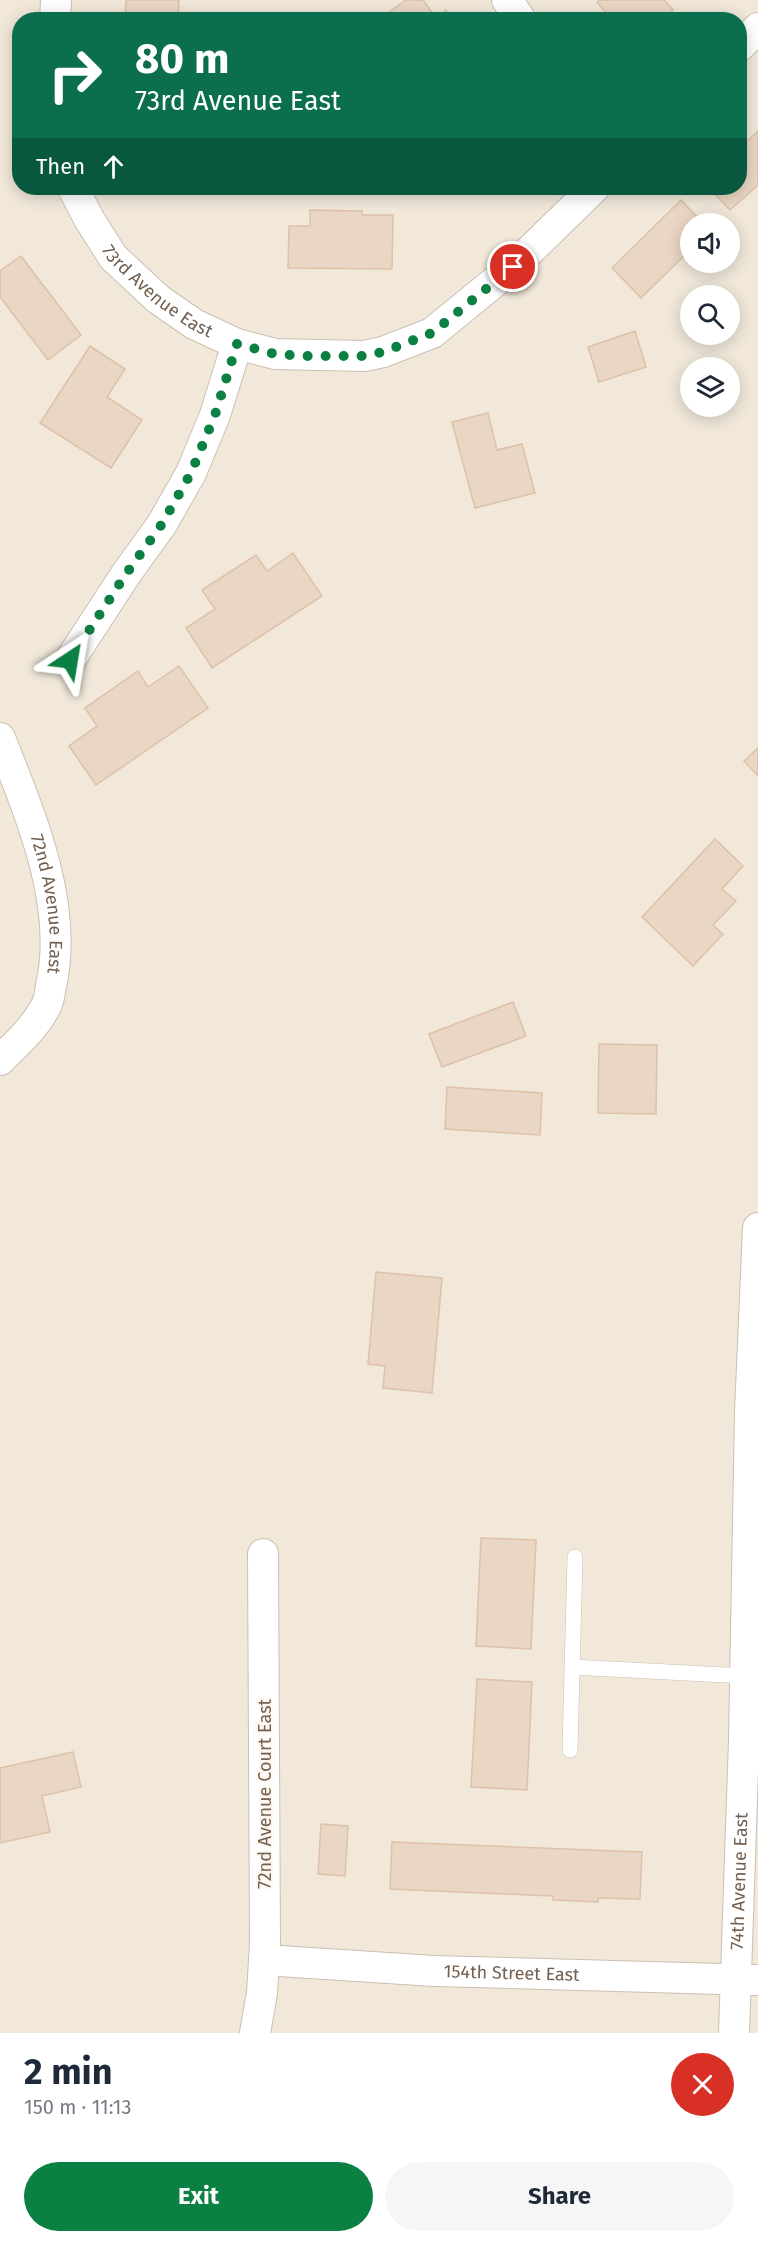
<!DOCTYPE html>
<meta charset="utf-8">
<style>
:root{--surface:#fff;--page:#f6f6f7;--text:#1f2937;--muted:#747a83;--accent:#0b8043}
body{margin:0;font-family:"Fira Sans",sans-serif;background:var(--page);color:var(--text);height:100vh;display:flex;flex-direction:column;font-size:22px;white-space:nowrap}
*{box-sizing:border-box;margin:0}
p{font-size:20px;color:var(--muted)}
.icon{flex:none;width:33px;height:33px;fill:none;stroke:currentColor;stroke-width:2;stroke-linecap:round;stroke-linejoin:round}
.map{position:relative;height:2033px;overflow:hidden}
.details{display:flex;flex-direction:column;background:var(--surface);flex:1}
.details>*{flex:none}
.banner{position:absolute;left:12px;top:12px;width:735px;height:183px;border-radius:24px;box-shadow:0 3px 15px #0003;background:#0b6e4f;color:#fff;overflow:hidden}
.fabs{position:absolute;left:680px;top:213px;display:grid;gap:12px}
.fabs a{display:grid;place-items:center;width:60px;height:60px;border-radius:50%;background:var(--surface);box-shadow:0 3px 15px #0003;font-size:30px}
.pin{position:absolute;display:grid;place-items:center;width:51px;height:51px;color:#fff;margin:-26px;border:3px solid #fff;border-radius:50%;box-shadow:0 2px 6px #0007}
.me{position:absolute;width:66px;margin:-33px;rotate:33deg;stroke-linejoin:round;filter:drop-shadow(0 0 4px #0008)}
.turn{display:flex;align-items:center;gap:21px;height:126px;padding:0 24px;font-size:27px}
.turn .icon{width:78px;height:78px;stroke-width:2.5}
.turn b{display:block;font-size:42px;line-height:51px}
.then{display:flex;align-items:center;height:57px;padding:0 24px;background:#0003;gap:12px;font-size:22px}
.round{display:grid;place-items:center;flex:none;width:63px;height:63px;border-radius:32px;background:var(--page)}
.summary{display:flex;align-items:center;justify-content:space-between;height:102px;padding:0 24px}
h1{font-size:36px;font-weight:700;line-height:45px}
.cta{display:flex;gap:12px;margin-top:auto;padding:12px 24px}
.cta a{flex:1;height:69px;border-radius:36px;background:var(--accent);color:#fff;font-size:24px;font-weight:700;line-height:69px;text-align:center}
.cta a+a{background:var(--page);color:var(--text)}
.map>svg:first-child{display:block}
.residential{fill:#f1e8da;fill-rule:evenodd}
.building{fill:#ead6c4;stroke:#ddc1a8;stroke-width:1.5}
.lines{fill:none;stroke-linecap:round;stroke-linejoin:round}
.lane-casing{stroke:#ccbfb2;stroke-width:16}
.street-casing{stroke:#ccbfb2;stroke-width:32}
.lane{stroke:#fff;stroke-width:15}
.street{stroke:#fff;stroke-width:30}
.route{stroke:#0b8043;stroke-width:10;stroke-dasharray:0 18}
.labels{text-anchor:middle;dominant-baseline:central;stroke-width:4.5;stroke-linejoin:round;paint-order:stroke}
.street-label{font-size:18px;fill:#736051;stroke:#fdf9f1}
</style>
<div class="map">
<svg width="758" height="2033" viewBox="0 0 758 2033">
<rect width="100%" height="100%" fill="#faf6eb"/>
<path class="residential" d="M 0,0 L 758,0 L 758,2033 L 0,2033 ZM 20,20 L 740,20 L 740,188 L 20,188 ZM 690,224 L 729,224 L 729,262 L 690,262 ZM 690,296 L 729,296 L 729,334 L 690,334 ZM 690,368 L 729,368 L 729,406 L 690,406 Z"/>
<g class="building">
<polygon points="126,0 179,0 178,20 125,20"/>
<polygon points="406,0 423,0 436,18 446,10 452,20 378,20"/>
<polygon points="599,0 664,0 673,10 662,20 612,20 597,2"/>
<polygon points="758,131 758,185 730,210 709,188 740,188 740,148"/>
<polygon points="681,200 704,224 690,224 690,250 641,298 612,268"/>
<polygon points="310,210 362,211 362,215 393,215 392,269 288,268 289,226 310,226"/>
<polygon points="21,256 81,335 48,360 0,297 0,271"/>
<polygon points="635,331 646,367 599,382 588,347"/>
<polygon points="90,346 125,369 107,397 142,420 111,468 40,423"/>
<polygon points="488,413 497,450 522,444 535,493 475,508 452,422"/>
<polygon points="293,553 322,596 212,668 186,628 215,609 202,590 256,555 267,571"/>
<polygon points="179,666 208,708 96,785 69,746 97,726 85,708 138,671 148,687"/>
<polygon points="758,748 758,776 744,761"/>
<polygon points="715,839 743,866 722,889 736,901 713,925 723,934 693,966 642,917"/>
<polygon points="513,1002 526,1036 442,1067 429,1034"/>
<polygon points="599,1044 657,1045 656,1114 598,1113"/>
<polygon points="447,1087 542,1093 540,1135 445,1129"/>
<polygon points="376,1272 442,1278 432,1393 383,1388 385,1366 368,1364"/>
<polygon points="481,1538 536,1540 531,1649 476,1646"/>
<polygon points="477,1679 532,1682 527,1790 471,1787"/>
<polygon points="73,1752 81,1787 42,1796 50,1832 0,1843 0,1768"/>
<polygon points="321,1824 348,1826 345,1876 318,1874"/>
<polygon points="392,1842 642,1852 640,1899 598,1898 598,1902 553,1900 553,1896 390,1889"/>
</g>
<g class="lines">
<g class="lane-casing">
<g id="lane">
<polyline points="572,1667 745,1676"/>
<polyline points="570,1750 575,1557"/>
</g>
</g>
<g class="street-casing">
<g id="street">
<polyline points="507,0 521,20"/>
<polyline points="55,20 56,0"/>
<polyline points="740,46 758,28"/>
<path id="s1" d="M 73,188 L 89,219 L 113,257 L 158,299 L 194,324 L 237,344 L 275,354 L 364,356 L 383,352 L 432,333 L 513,267 L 594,188"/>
<polyline points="70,660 126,574 162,524 191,473 215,415 237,344"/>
<path id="s2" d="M 0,738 C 29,812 68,901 52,981 C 50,988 50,997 47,1004 C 37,1025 17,1044 0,1060"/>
<path id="s3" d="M 264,1960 L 434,1971 L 758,1980"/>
<polyline points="255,2033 262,1993 265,1944 263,1554"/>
<path id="s4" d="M 734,2033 L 744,1740 L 750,1412 L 758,1228"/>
</g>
</g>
<use href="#lane" class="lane"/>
<use href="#street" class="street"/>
</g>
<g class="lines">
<polyline class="route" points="70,660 126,574 162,524 191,473 215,415 237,344 275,354 305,356 364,356 383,352 432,333 513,267"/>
</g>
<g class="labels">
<g class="street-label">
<text stroke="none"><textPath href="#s1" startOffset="136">73rd Avenue East</textPath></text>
<text stroke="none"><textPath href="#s2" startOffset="174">72nd Avenue East</textPath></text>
<text transform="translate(265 1794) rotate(-90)">72nd Avenue Court East</text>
<text stroke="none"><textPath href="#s4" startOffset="152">74th Avenue East</textPath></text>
<text stroke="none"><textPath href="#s3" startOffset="248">154th Street East</textPath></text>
</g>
</g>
</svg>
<div class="fabs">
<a><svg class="icon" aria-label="sound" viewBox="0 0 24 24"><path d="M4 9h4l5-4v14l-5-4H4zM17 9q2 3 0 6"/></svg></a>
<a><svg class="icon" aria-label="search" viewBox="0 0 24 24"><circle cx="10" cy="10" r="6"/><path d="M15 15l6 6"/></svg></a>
<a><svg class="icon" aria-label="layers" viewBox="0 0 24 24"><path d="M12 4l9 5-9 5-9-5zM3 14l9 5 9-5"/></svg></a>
</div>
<div class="pin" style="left:513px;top:267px;background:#d93025"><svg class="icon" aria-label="arrive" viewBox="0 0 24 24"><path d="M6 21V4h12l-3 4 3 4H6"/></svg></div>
<svg class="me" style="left:70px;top:660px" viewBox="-20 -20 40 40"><path d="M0-17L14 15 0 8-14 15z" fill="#0b8043" stroke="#fff" stroke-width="4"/></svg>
<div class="banner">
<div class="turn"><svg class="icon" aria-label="right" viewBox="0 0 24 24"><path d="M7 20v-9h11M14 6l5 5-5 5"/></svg><div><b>80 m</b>73rd Avenue East</div></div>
<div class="then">Then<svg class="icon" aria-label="ahead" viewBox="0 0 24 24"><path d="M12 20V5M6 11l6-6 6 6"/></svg></div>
</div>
</div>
<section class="details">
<div class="summary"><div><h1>2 min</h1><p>150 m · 11:13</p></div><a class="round" style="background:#d93025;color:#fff"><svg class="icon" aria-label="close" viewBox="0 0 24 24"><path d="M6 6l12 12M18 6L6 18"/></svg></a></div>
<div class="cta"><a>Exit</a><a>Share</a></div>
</section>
